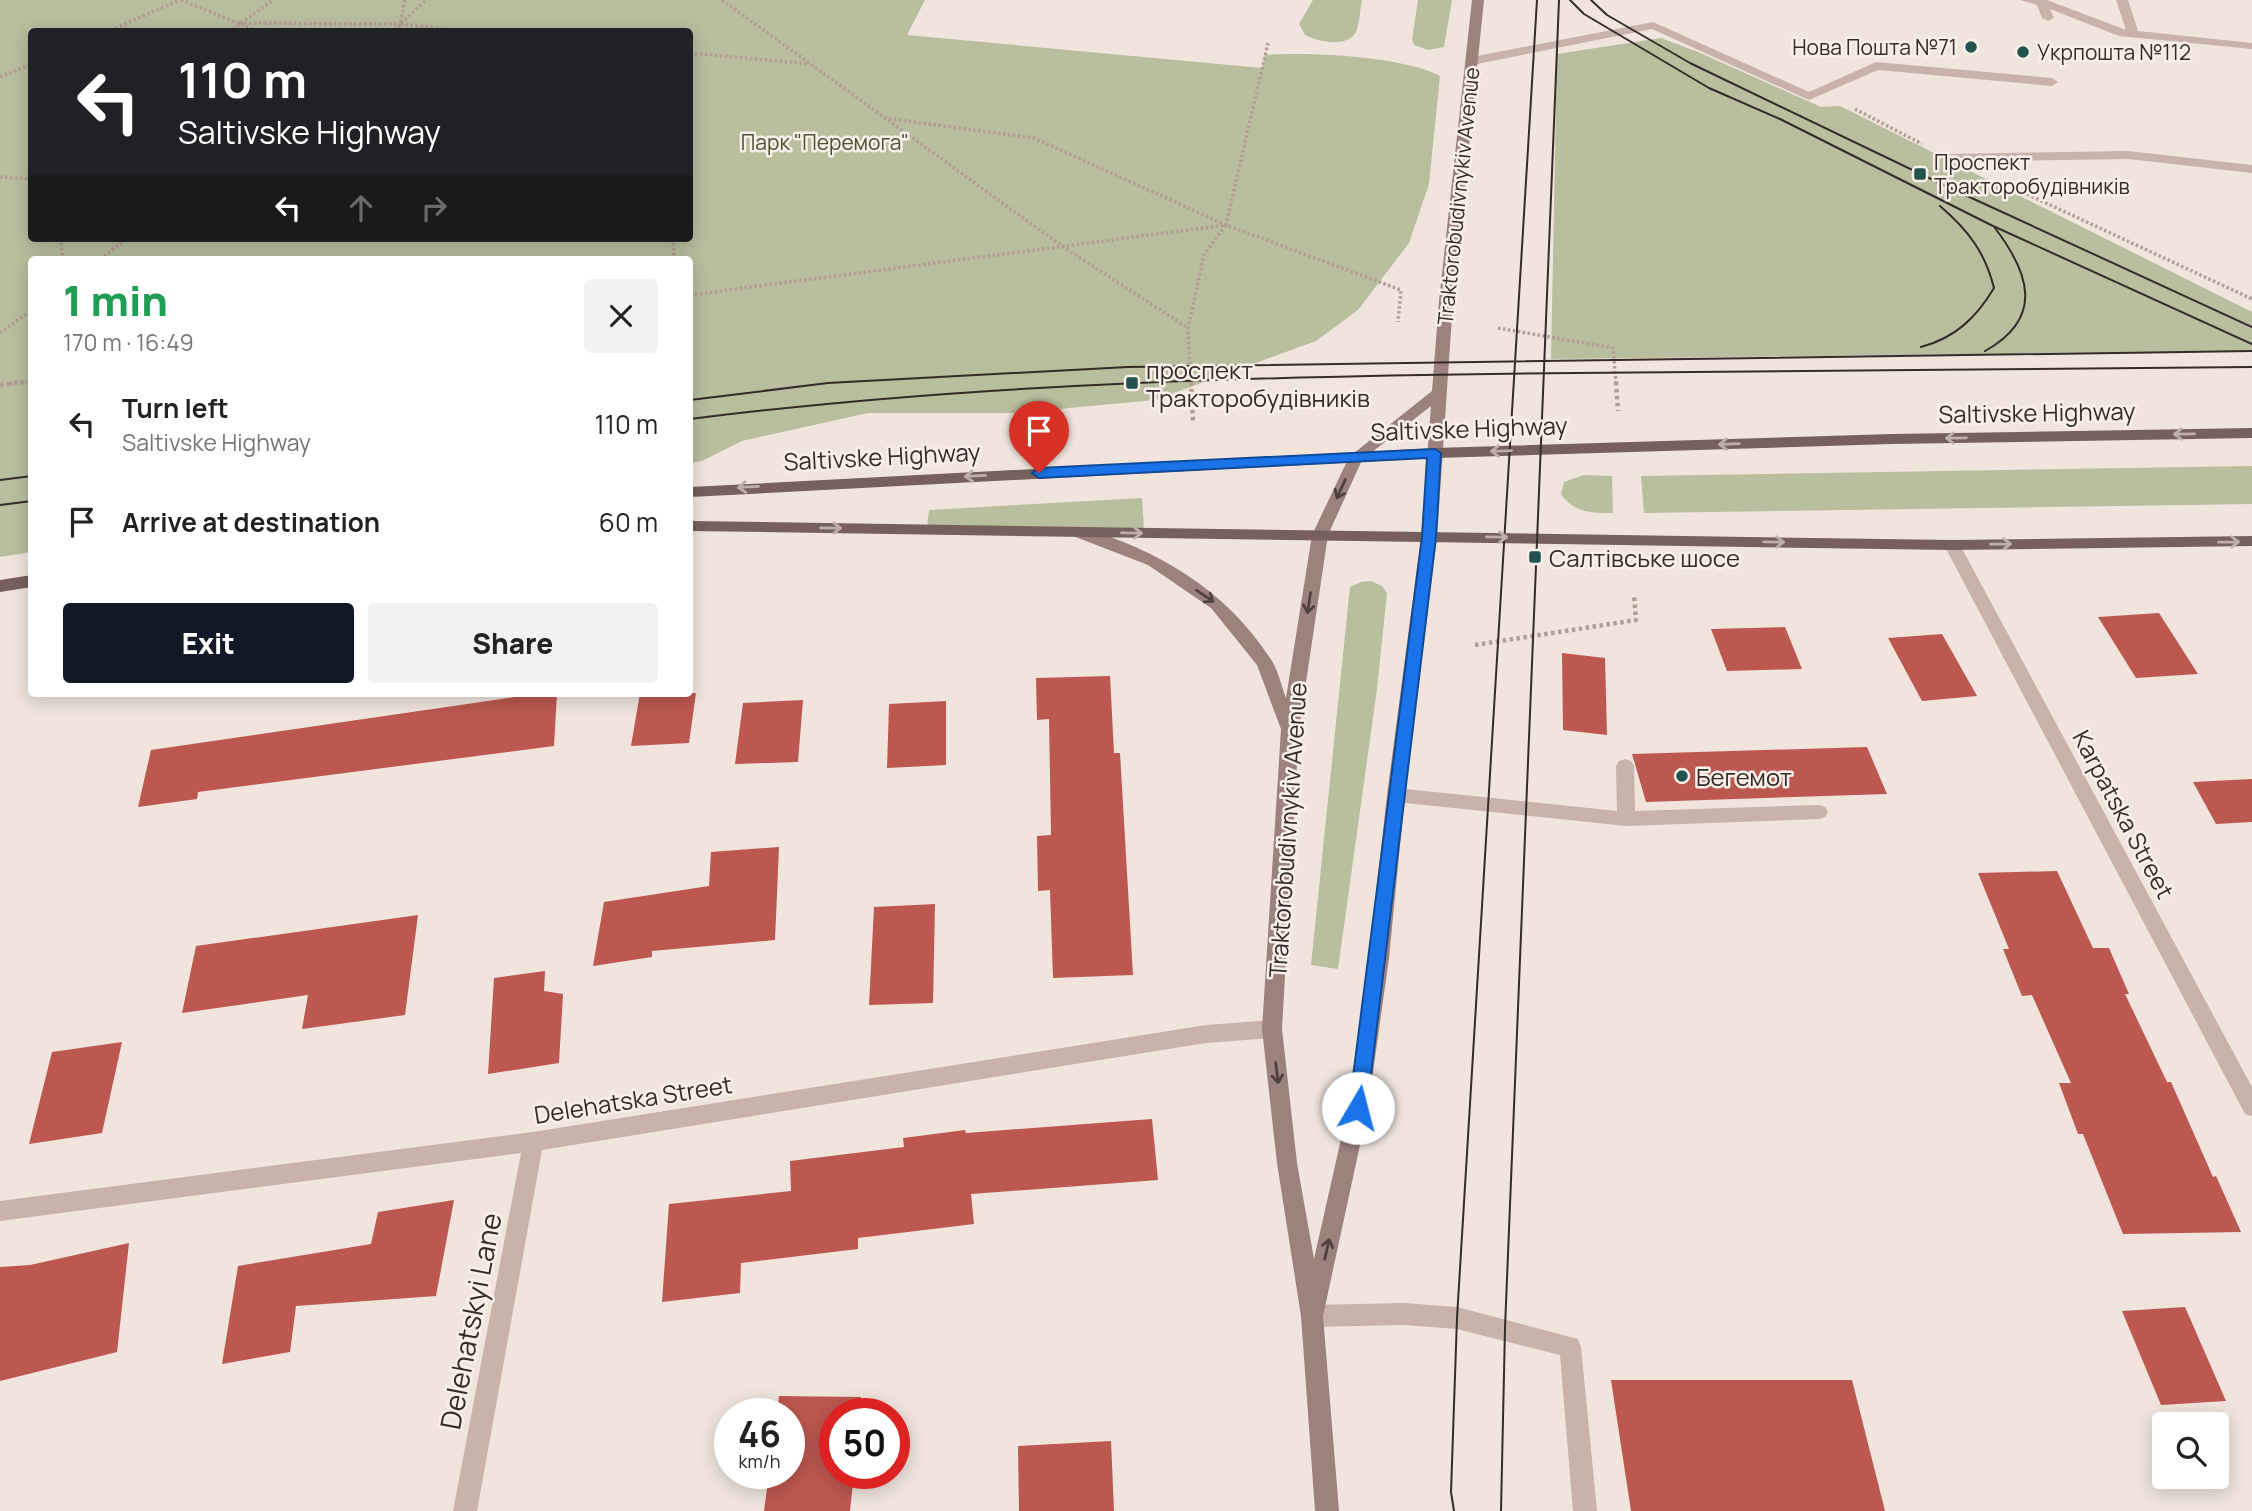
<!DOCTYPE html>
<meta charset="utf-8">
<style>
:root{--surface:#fff;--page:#f2f2f2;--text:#222;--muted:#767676;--accent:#111827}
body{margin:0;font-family:Manrope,sans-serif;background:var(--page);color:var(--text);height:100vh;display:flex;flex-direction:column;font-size:26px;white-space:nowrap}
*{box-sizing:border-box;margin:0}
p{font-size:23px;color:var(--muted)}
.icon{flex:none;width:38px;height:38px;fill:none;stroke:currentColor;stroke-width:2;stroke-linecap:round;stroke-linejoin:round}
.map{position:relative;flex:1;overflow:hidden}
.panel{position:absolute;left:28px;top:256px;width:665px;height:441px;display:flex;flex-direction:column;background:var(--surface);border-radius:7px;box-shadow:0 4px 18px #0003}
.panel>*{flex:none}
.hud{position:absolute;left:28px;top:28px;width:665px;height:214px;border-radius:7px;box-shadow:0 4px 18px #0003;background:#202124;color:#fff;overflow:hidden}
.tools{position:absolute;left:2152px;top:1412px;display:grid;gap:14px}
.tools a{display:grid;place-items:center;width:77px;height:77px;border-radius:7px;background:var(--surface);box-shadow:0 4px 18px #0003;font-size:35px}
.speed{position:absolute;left:714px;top:1398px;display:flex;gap:14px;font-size:35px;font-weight:700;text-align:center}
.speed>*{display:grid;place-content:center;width:91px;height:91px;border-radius:50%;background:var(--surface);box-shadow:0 4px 18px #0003;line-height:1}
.speed small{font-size:18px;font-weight:400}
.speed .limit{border:10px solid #d22;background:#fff;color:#111}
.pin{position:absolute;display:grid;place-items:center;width:60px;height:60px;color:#fff;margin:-72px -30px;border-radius:50% 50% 50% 0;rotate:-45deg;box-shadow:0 0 7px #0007}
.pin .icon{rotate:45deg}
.me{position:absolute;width:77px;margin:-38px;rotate:8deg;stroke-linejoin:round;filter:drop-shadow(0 0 5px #0008)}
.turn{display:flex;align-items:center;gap:24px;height:147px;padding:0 35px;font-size:32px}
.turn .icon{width:91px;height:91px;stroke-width:2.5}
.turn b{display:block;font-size:49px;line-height:60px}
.lanes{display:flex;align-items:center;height:66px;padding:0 35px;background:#0003;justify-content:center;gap:35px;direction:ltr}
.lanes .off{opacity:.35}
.round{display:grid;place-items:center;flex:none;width:74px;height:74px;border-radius:7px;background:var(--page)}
.head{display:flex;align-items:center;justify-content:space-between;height:119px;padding:0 35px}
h1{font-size:42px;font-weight:800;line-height:52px;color:#1e9e55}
.cta{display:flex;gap:14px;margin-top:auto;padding:14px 35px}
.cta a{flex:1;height:80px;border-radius:7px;background:var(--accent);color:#fff;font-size:28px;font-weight:800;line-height:80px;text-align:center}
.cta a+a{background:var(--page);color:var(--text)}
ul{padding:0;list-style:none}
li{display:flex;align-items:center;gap:21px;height:98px;padding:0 35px}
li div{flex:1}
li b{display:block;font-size:26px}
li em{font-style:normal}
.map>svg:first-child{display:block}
.green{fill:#b8be9e;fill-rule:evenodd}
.building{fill:#bc5850}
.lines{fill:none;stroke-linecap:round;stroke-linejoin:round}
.path-far1{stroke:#b39d94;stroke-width:3.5;stroke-dasharray:2.5 2.5;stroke-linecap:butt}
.path{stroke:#b39d94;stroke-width:4.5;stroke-dasharray:3.5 3.5;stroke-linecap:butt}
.service{fill:#c7b3aa;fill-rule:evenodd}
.minor{fill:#c7b3aa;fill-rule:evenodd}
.secondary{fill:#9b827c;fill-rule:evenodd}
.primary{fill:#76605b;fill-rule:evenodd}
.tram{stroke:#352b29;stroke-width:2}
.oneway{stroke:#beafa9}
.oneway2{stroke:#4e413e}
.route{fill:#1a73e8;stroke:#114b97;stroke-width:2}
.poi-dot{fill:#22534f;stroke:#f8efe9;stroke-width:2.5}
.labels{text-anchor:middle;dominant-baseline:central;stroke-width:5;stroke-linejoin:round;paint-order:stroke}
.far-poi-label{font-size:21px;fill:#352b29;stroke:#f8efe9;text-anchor:start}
.far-park-label{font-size:21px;fill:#4a522f;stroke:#f8efe9}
.far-street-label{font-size:21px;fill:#352b29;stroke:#f8efe9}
.poi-label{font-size:24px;fill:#352b29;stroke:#f8efe9;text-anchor:start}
.street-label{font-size:24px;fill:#352b29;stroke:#f8efe9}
.near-street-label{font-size:28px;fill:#352b29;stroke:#f8efe9}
</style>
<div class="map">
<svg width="2252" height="1511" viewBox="0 0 2252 1511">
<rect width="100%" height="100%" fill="#f0e4dd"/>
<g class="green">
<path d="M 0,0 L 925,0 L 907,35 L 1262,68 L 1265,55 C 1310,52 1401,56 1440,76 L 1429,184 L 1409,243 L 1358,310 L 1316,341 L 1155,400 L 1015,413 L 868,413 L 742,441 L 702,461 L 690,463 L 690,259 L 32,259 L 31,552 L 0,557 ZM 32,32 L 690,32 L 690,238 L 32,238 Z"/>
<path d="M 1313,0 L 1362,0 C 1360,9 1360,20 1357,29 C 1351,49 1318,42 1305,35 L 1299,24 Z"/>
<polygon points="1418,0 1452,0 1444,47 1428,50 1414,45 1412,40"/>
<polygon points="1661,38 1698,52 1821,107 1840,106 2252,312 2252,351 1551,359 1557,54"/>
<polygon points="2252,466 2252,504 1644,513 1641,476"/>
<path d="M 1584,475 L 1612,476 L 1613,513 C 1592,513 1574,513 1561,494 L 1564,482 Z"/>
<polygon points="1142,498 1144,529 927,527 929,510"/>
<polygon points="1371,581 1382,586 1387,593 1377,689 1338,969 1311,965 1350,587 1361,582"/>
</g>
<g class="building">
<polygon points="2159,613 2198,674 2136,678 2098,617"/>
<polygon points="1785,627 1802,669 1727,671 1711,629"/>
<polygon points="1942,634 1977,696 1922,701 1888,638"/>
<polygon points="1562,653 1605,658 1607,735 1563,730"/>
<polygon points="1110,676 1114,753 1120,753 1133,975 1053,978 1050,890 1038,891 1037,836 1051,835 1049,719 1037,720 1036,678"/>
<polygon points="543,693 557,693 554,746 198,792 197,799 138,807 151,750"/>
<polygon points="640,693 696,693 689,743 631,746"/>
<polygon points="803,700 798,762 735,764 743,703"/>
<polygon points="946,701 946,765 887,768 889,704"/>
<polygon points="1867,747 1887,794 1646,802 1632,754"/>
<polygon points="2252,779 2252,822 2216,824 2193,782"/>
<polygon points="779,847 775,940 652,951 652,957 593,966 604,902 709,886 711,852"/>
<polygon points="2057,871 2093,948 2109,948 2129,994 2125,994 2167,1082 2171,1082 2213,1177 2216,1176 2241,1232 2123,1234 2083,1134 2078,1134 2059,1083 2071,1083 2032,995 2022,996 2003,949 2009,949 1978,873"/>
<polygon points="935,904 933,1003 869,1005 874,907"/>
<polygon points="418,915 405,1015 302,1029 308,995 182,1013 196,946"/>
<polygon points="545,971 544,991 563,994 559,1063 488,1074 494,978"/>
<polygon points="122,1042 102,1133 29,1144 52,1052"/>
<polygon points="1152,1119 1158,1180 971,1194 974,1224 858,1238 858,1249 741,1263 740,1293 662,1302 669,1204 791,1191 790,1161 904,1147 903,1138 965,1130 966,1133"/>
<polygon points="454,1200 436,1296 296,1306 290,1352 222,1364 238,1266 371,1244 378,1212"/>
<polygon points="129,1243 117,1352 0,1381 0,1267 30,1265"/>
<polygon points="2185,1307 2226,1401 2161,1405 2122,1311"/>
<polygon points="1611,1380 1852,1380 1885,1511 1631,1511"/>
<polygon points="779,1396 861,1397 860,1414 835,1414 835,1474 854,1474 850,1511 764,1511 769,1474 789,1474 789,1414 777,1414"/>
<polygon points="1111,1441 1114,1511 1019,1511 1018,1446"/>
</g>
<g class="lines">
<g class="path-far1">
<polyline points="181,0 260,32"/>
<polyline points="405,0 400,24 473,32"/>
<polyline points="722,0 1062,246 1188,328"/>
<polyline points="239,23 400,24"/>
<polyline points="106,32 180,0"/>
<polyline points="229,32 273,0"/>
<polyline points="397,32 400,24 426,0"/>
<polyline points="690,53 810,64"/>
<polyline points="0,77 32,64"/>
<polyline points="1855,109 1922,144"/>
<polyline points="884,118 1034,138 1226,225 1401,290 1398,322"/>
<polyline points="0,177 32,179"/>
<polyline points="2018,190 2252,299"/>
<polyline points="60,238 63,259"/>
<polyline points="673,238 674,259"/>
<polyline points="100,259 128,238"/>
<polyline points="690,295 1226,225 1268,43"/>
<polyline points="1498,328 1613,348 1616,384"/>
<polyline points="0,333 32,310"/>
<polyline points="10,384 32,381"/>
<polyline points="1191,384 1188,328 1204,255 1225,226"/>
</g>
<g class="path">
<polyline points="1191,382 1193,421"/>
<polyline points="1616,382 1618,411"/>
<polyline points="0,385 24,382"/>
<polyline points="1475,645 1636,620 1634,595"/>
</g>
<g class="service">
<polygon points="2020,0 2047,0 2126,30 2116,0 2128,0 2138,31 2252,43 2252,49 2119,36 2050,9 2054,18 2048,21 2042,18 2037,5"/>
<polygon points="1653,22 1809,92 1876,62 2052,78 2058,82 2052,86 1878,70 1809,100 1652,29 1472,65 1466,61 1472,57"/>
<polygon points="2128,151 2252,165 2252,173 2128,159 1948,162 1942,158 1948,154"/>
<polygon points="1625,759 1631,761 1634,766 1635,811 1819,805 1825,807 1828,812 1825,817 1819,819 1626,826 1396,802 1390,800 1387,795 1390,790 1396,788 1617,811 1616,766 1619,761"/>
<polygon points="1404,1303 1457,1307 1578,1339 1581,1347 1597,1511 1573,1511 1560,1355 1457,1329 1404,1325 1312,1327 1304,1324 1301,1316 1304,1308 1312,1305"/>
</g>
<g class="minor">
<polygon points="1952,540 1960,545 2252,1087 2252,1116 2245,1114 1944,545"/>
<polygon points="1272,1020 1279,1023 1282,1029 1279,1035 1272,1038 1206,1043 542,1150 477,1511 453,1511 521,1153 0,1221 0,1201 533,1132 1206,1025"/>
</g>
<path class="secondary" d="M 1472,0 L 1484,0 L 1453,301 L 1437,537 L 1405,795 L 1389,958 L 1368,1108 L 1323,1316 L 1339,1511 L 1315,1511 L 1301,1316 L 1277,1163 L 1262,1029 L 1281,729 L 1257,665 L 1211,608 L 1148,565 L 1073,536 L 1071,532 L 1079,527 C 1157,549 1225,589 1270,658 C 1278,669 1281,685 1286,698 L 1312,535 L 1349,457 L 1432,391 L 1439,301 ZM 1431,406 L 1421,537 L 1387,795 L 1369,958 L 1348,1108 L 1314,1259 L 1297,1163 L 1282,1029 L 1299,729 L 1328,535 L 1362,460 Z"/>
<g class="primary">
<polygon points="2252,428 2252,438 1892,444 1435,458 690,497 690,487 1435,448 1892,434"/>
<polygon points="690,521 1952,540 2252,536 2252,546 1952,550 690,531"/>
<polygon points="32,575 32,587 0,592 0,580"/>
</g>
<g class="tram">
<polyline points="1570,0 1584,14 1709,88 1780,119 1993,226 2252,344"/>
<polyline points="1591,0 1607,15 1690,63 1952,189 2252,327"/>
<path d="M 1921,347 C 1955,338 1976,318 1994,288 C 1985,252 1968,230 1940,206"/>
<path d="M 1985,351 C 2044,318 2030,274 1995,228"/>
<polyline points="690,400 828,383 1128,367 2252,351"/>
<path d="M 690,419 C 984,382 1280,376 1576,373 C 1801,371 2027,369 2252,367"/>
<polyline points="0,480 32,476"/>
<polyline points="0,505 32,501"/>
<polyline points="1454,1511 1451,1492 1457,1318 1537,0"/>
<polyline points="1501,1511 1505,1328 1559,0"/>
</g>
</g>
<defs><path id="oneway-shaft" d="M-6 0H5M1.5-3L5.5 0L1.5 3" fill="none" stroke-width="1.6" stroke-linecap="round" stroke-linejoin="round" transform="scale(1.75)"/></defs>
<g class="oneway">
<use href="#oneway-shaft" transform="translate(2184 434) rotate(179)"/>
<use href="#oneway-shaft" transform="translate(1956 438) rotate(179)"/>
<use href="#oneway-shaft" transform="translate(1729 444) rotate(178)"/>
<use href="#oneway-shaft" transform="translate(1501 451) rotate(178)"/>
<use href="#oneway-shaft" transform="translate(975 476) rotate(177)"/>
<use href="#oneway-shaft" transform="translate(748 487) rotate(177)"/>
<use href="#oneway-shaft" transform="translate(831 528) rotate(1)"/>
<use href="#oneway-shaft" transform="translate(1132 533) rotate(1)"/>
<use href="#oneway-shaft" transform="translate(1497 537) rotate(1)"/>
<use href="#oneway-shaft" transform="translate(1774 542) rotate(1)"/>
<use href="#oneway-shaft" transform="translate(2229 542) rotate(-1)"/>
<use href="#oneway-shaft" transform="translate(2001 544) rotate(-1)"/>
</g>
<g class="oneway2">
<use href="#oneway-shaft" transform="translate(1341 489) rotate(115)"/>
<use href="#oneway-shaft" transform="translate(1205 596) rotate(34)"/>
<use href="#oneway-shaft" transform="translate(1309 603) rotate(99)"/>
<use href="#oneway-shaft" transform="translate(1277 1073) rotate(83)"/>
<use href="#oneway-shaft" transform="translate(1327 1249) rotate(-77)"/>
</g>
<polygon class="route" points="1435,449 1441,453 1436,537 1367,1108 1365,1114 1358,1117 1352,1114 1349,1108 1422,537 1427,458 1039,478 1032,473 1039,468"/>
<g class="poi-dot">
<circle cx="1971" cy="47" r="7"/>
<circle cx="2023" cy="52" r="7"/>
<rect x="1913" y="167" width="14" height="14" rx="3.5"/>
<rect x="1125" y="376" width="14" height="14" rx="3.5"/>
<rect x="1528" y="550" width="14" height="14" rx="3.5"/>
<circle cx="1682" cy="776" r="7"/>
</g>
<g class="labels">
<g class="far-poi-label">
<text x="1957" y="47" text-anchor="end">Нова Пошта №71</text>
<text x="2037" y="52">Укрпошта №112</text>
<text x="1934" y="162">Проспект<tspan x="1934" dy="24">Тракторобудівників</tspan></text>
</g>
<g class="far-park-label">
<text x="825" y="142">Парк "Перемога"</text>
</g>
<g class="far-street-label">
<text transform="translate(1458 196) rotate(-84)">Traktorobudivnykiv Avenue</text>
</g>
<g class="poi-label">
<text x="1146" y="369">проспект<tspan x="1146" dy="28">Тракторобудівників</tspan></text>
<text x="1549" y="557">Салтівське шосе</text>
<text x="1696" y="776">Бегемот</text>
</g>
<g class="street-label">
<text transform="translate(2037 412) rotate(-1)">Saltivske Highway</text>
<text transform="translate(1469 428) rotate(-2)">Saltivske Highway</text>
<text transform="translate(882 456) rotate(-3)">Saltivske Highway</text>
<text transform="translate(2124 814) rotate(62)">Karpatska Street</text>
<text transform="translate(1287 830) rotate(-86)">Traktorobudivnykiv Avenue</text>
<text transform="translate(633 1099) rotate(-9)">Delehatska Street</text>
</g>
<g class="near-street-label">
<text transform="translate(470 1321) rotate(-79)">Delehatskyi Lane</text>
</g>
</g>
</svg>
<div class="tools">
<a><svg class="icon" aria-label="search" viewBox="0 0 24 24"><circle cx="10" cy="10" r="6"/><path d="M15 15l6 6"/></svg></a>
</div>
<div class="speed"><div>46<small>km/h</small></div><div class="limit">50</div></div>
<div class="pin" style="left:1039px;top:473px;background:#d93025"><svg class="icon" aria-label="arrive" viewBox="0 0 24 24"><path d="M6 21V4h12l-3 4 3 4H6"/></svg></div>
<svg class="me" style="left:1358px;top:1108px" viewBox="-20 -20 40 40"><circle r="19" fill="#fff"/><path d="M0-13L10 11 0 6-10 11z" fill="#1a73e8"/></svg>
<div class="hud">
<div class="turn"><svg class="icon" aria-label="left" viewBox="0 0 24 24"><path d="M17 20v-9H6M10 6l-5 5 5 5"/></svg><div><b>110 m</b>Saltivske Highway</div></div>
<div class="lanes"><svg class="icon" aria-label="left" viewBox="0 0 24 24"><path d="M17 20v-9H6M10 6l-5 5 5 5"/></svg><svg class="icon off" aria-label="ahead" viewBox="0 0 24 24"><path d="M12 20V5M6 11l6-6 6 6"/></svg><svg class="icon off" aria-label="right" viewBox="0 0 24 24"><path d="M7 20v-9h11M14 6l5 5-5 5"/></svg></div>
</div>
<section class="panel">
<div class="head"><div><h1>1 min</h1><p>170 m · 16:49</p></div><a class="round"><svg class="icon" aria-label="close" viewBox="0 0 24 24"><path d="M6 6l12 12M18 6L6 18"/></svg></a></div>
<ul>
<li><svg class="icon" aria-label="left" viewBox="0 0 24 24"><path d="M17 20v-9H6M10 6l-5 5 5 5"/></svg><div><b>Turn left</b><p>Saltivske Highway</p></div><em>110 m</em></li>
<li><svg class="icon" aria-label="arrive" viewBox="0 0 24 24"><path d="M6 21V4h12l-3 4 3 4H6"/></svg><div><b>Arrive at destination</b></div><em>60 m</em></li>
</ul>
<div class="cta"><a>Exit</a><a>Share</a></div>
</section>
</div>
